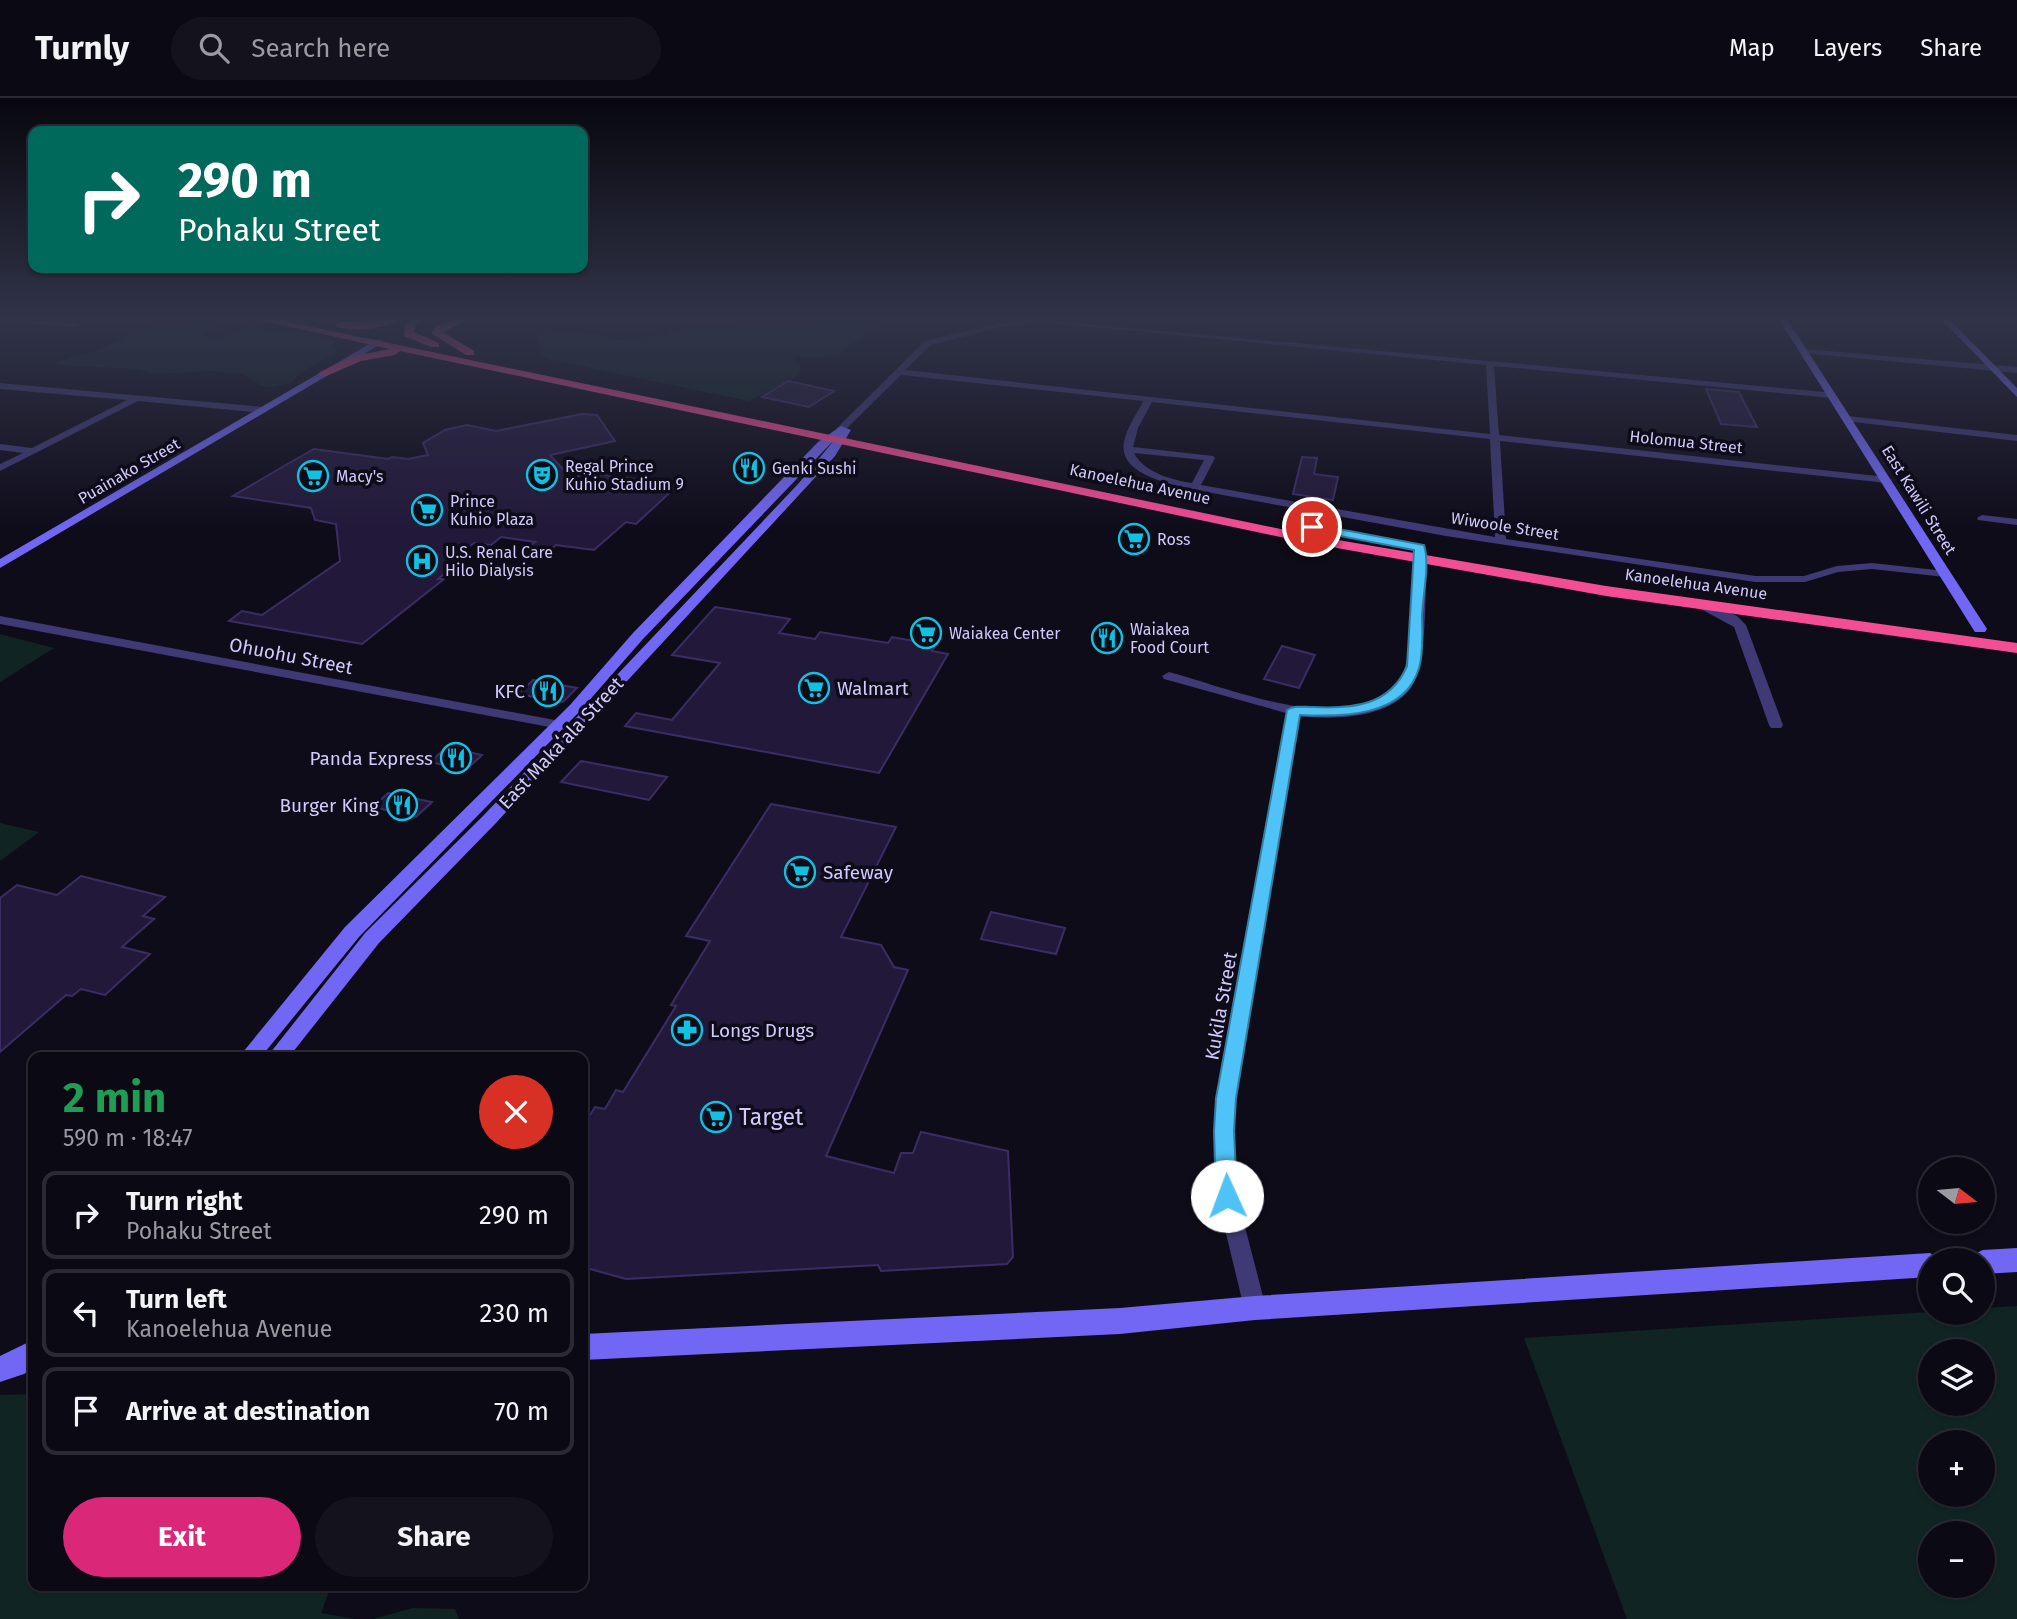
<!DOCTYPE html>
<meta charset="utf-8">
<style>
:root{--surface:#0b0914;--page:#14121d;--text:#f1f3f6;--muted:#9a9aa0;--line:#2b2a34;--accent:#db2777}
body{margin:0;font-family:"Fira Sans",sans-serif;background:var(--page);color:var(--text);height:100vh;display:flex;flex-direction:column;font-size:26px;white-space:nowrap}
*{box-sizing:border-box;margin:0}
p{font-size:23px;color:var(--muted)}
.icon{flex:none;width:38px;height:38px;fill:none;stroke:currentColor;stroke-width:2;stroke-linecap:round;stroke-linejoin:round}
.map{position:relative;flex:1;overflow:hidden}
.side{position:absolute;left:28px;top:954px;width:560px;height:539px;display:flex;flex-direction:column;background:var(--surface);border-radius:14px;box-shadow:0 2px 5px #0004,0 0 0 2px var(--line)}
.side>*{flex:none}
.guide{position:absolute;left:28px;top:28px;width:560px;height:147px;border-radius:14px;box-shadow:0 2px 5px #0004,0 0 0 2px var(--line);background:#00695c;color:#fff;overflow:hidden}
.needle{width:46px;rotate:106deg}
.tools{position:absolute;left:1918px;top:1059px;display:grid;gap:14px}
.tools a{display:grid;place-items:center;width:77px;height:77px;border-radius:50%;background:var(--surface);box-shadow:0 2px 5px #0004,0 0 0 2px var(--line);font-size:35px}
.pin{position:absolute;display:grid;place-items:center;width:60px;height:60px;color:#fff;margin:-30px;border:4px solid #fff;border-radius:50%;box-shadow:0 2px 7px #0007}
.me{position:absolute;width:77px;margin:-38px;rotate:358deg;stroke-linejoin:round;filter:drop-shadow(0 0 5px #0008)}
.turn{display:flex;align-items:center;gap:24px;height:147px;padding:0 35px;font-size:32px}
.turn .icon{width:91px;height:91px;stroke-width:2.5}
.turn b{display:block;font-size:49px;line-height:60px}
.round{display:grid;place-items:center;flex:none;width:74px;height:74px;border-radius:37px;background:var(--page)}
.summary{display:flex;align-items:center;justify-content:space-between;height:119px;padding:0 35px}
h1{font-size:42px;font-weight:700;line-height:52px;color:#1e9e55}
.primary-button{display:flex;gap:14px;margin-top:auto;padding:14px 35px}
.primary-button a{flex:1;height:80px;border-radius:42px;background:var(--accent);color:#fff;font-size:28px;font-weight:700;line-height:80px;text-align:center}
.primary-button a+a{background:var(--page);color:var(--text)}
ul{padding:0;list-style:none}
li{display:flex;align-items:center;gap:21px;height:88px;margin:0 14px 10px;padding:0 21px;border:4px solid var(--line);border-radius:14px}
li div{flex:1}
li b{display:block;font-size:26px}
li em{font-style:normal}
header{display:flex;align-items:center;gap:42px;box-sizing:border-box;height:98px;padding:0 35px;background:var(--surface);border-bottom:2px solid var(--line)}
header strong{font-size:33px}
nav{display:flex;gap:38px;margin-inline-start:auto;font-size:24px}
.search{width:490px;height:63px;background:var(--page);display:flex;align-items:center;gap:18px;box-sizing:border-box;padding:0 24px;border-radius:38px;color:var(--muted);font-size:26px}
.map>svg:first-child{display:block}
.green{fill:#102424;fill-rule:evenodd}
.building{fill:#22193a;stroke:#3b2d64;stroke-width:2}
.lines{fill:none;stroke-linecap:round;stroke-linejoin:round}
.street{fill:#3f3a76;fill-rule:evenodd}
.secondary{fill:#7167f4;fill-rule:evenodd}
.highway{fill:#f34d94;fill-rule:evenodd}
.route{fill:#4fc3f7;stroke:#337fa1;stroke-width:2}
.labels{text-anchor:middle;dominant-baseline:central;stroke-width:7;stroke-linejoin:round;paint-order:stroke}
.far-street-label{font-size:16px;fill:#d1c9fb;stroke:#0f0c1a}
.far-poi-label{font-size:16px;fill:#d1c9fb;stroke:#0f0c1a;text-anchor:start}
.street-label{font-size:19px;fill:#d1c9fb;stroke:#0f0c1a}
.poi-label{font-size:19px;fill:#d1c9fb;stroke:#0f0c1a;text-anchor:start}
.near-poi-label{font-size:23px;fill:#d1c9fb;stroke:#0f0c1a;text-anchor:start}
</style>
<header>
<strong>Turnly</strong>
<div class="search"><svg class="icon" aria-label="search" viewBox="0 0 24 24"><circle cx="10" cy="10" r="6"/><path d="M15 15l6 6"/></svg>Search here</div>
<nav><a>Map</a><a>Layers</a><a>Share</a></nav>
</header>
<div class="map">
<svg width="2017" height="1521" viewBox="0 0 2017 1521">
<rect width="100%" height="100%" fill="#0f0c1a"/>
<g class="green">
<polygon points="825,221 904,221 875,230 836,257 816,260 797,258 795,262 801,269 799,277 749,303 547,261 542,258 536,238 556,233 596,236 620,242 667,236 667,233 733,230 772,222 786,224"/>
<path d="M 197,222 L 217,223 L 219,226 L 204,235 L 204,238 C 233,249 243,216 264,233 L 301,235 L 336,243 L 330,248 L 336,250 L 337,254 L 300,275 L 291,285 L 273,289 L 263,288 L 241,276 L 211,273 L 157,276 L 135,271 L 56,267 L 57,264 L 99,252 L 144,230 Z"/>
<polygon points="0,536 54,550 0,584"/>
<polygon points="0,725 39,734 0,763"/>
<path d="M 2017,1208 L 2017,1521 L 1627,1521 L 1524,1240 L 1930,1214 L 1983,1214 L 1983,1210 ZM 1983,1253 L 1983,1306 L 1930,1306 L 1930,1253 ZM 1983,1344 L 1983,1396 L 1930,1396 L 1930,1344 ZM 1983,1435 L 1983,1488 L 1930,1488 L 1930,1435 Z"/>
<polygon points="33,1296 33,1488 331,1488 321,1515 355,1521 0,1521 0,1297"/>
<polygon points="413,1510 455,1511 459,1521 373,1521"/>
</g>
<g class="building">
<polygon points="788,283 834,293 809,309 762,299"/>
<polygon points="1706,291 1739,294 1757,329 1721,326"/>
<polygon points="582,316 597,317 615,343 550,357 573,382 583,374 678,387 636,426 626,424 594,452 556,447 541,460 519,456 535,444 501,439 491,447 474,445 465,452 453,455 457,465 438,481 444,481 362,546 229,523 242,513 262,517 340,463 336,426 315,422 311,410 233,398 284,368 314,351 388,361 392,359 408,361 428,357 423,345 445,332 467,327 496,333"/>
<polygon points="1302,359 1317,360 1314,376 1338,379 1333,402 1293,396"/>
<polygon points="715,509 790,521 779,535 815,541 820,534 888,545 892,539 936,547 932,553 948,556 879,675 625,628 636,615 672,622 720,565 672,557"/>
<polygon points="1282,548 1315,557 1299,590 1264,581"/>
<polygon points="533,582 577,590 563,604 518,596"/>
<polygon points="447,649 482,657 466,672 430,664"/>
<polygon points="581,663 667,679 649,702 561,684"/>
<polygon points="388,695 432,704 416,719 373,709"/>
<polygon points="771,706 896,729 841,839 881,847 894,869 908,872 826,1058 894,1075 901,1055 913,1055 921,1034 1008,1053 1013,1159 1007,1166 881,1173 878,1167 626,1181 583,1169 583,1028 595,1009 605,1011 616,992 623,994 676,908 671,907 710,843 686,838"/>
<polygon points="81,778 165,799 143,818 154,821 122,849 150,856 105,897 81,891 72,898 66,897 0,954 0,800 17,787 57,797"/>
<polygon points="991,814 1065,830 1056,856 981,841"/>
</g>
<g class="lines">
<g class="street">
<polygon points="0,221 76,225 80,227 76,229 0,223"/>
<path d="M 1033,221 L 1835,295 L 1835,299 L 1832,300 L 1494,268 L 1499,337 L 1887,379 L 1892,382 L 1887,385 L 1500,343 L 1506,441 L 1755,478 L 1804,478 L 1837,468 L 1872,465 L 1945,473 L 1951,476 L 1945,479 L 1872,471 L 1838,474 L 1805,484 L 1755,484 L 1446,438 L 1185,390 C 1163,384 1118,374 1124,344 C 1127,329 1137,316 1143,303 L 901,277 L 844,333 L 836,331 L 925,243 L 1000,225 ZM 1040,224 L 1486,267 L 1490,336 L 905,272 L 931,247 L 1000,229 ZM 1152,304 L 1490,341 L 1495,439 L 1201,387 L 1215,360 L 1213,358 L 1133,349 L 1138,330 ZM 1134,355 L 1204,362 L 1192,385 C 1172,382 1143,374 1134,355 Z"/>
<polygon points="1804,251 2017,269 2017,275 1801,255 1801,251"/>
<polygon points="0,285 263,309 268,312 263,315 138,303 0,373 0,366 23,355 0,352 0,346 32,350 127,302 0,291"/>
<polygon points="1848,318 2017,337 2017,343 1845,323 1845,319"/>
<polygon points="1982,417 2017,421 2017,427 1978,422 1977,420"/>
<path d="M 1416,448 L 1426,450 C 1425,483 1429,563 1411,590 C 1388,621 1333,622 1299,618 L 1236,1000 L 1234,1033 L 1237,1098 L 1266,1210 L 1263,1218 L 1255,1221 L 1247,1218 L 1244,1210 L 1217,1098 L 1214,1033 L 1216,1000 L 1286,615 L 1164,581 L 1162,578 L 1169,574 C 1224,588 1386,656 1406,565 C 1412,539 1412,512 1413,485 C 1414,473 1412,459 1416,448 Z"/>
<polygon points="1703,503 1737,518 1746,527 1783,627 1781,630 1771,630 1769,627 1734,529 1699,510 1697,507"/>
<polygon points="0,518 576,626 583,630 576,634 0,526"/>
</g>
<g class="secondary">
<polygon points="1779,221 1787,221 1987,531 1985,534 1975,534 1973,531"/>
<polygon points="1941,221 1949,221 2017,290 2017,299"/>
<polygon points="378,241 383,244 381,246 0,470 0,461"/>
<polygon points="841,328 851,332 835,358 495,726 379,845 289,959 267,959 365,835 483,718 799,385 835,341 643,541 580,613 359,839 261,959 239,959 345,829 570,607 633,535 818,344"/>
<polygon points="2017,1150 2017,1174 1983,1176 1983,1162 1972,1162 1974,1156 1983,1152"/>
<polygon points="1930,1155 1940,1162 1930,1162 1930,1179 1255,1222 1120,1236 583,1262 583,1236 1120,1210 1255,1198"/>
<polygon points="33,1242 33,1270 24,1276 0,1284 0,1258"/>
</g>
<g class="highway">
<polygon points="256,221 274,221 1309,437 1606,488 2017,545 2017,555 1606,498 1309,445 400,253 395,257 361,263 324,279 318,276 320,274 354,258 390,251"/>
<path d="M 381,221 L 401,221 C 388,230 348,236 334,227 L 339,224 Z"/>
<polygon points="411,221 422,221 415,228 414,234 439,245 439,249 431,249 404,238 405,227"/>
<polygon points="456,221 467,222 443,234 474,253 474,257 466,257 431,235 438,227"/>
</g>
</g>
<linearGradient id="sky" x2="0" y2="1"><stop stop-color="#08070e"/><stop offset="0.51" stop-color="#313449"/><stop offset="1" stop-color="#313449" stop-opacity="0"/></linearGradient>
<rect width="2017" height="433" fill="url(#sky)"/>
<path class="route" d="M 1312,426 L 1424,447 C 1430,466 1423,496 1422,517 C 1422,533 1424,554 1419,570 C 1405,619 1341,619 1300,617 L 1236,1000 L 1234,1033 L 1237,1098 L 1234,1105 L 1227,1107 L 1219,1105 L 1216,1098 L 1214,1033 L 1216,1000 L 1287,612 C 1294,607 1303,609 1313,609 C 1352,611 1390,608 1407,568 L 1414,452 L 1308,432 L 1308,427 Z"/>
<defs>
<g id="restaurant-ring" transform="scale(1.575)"><circle r="9.5" fill="#0f0c1a" stroke="#10c2e1" stroke-width="1.5"/><path d="M-5-6h1v4h1v-4h1v4h1v-4h1v5L-1.5 .5V6h-2V.5L-5-1ZM5-6V6H3V1.5H1.5Q1.5-4 5-6Z" fill="#10c2e1"/></g>
<g id="theatre-ring" transform="scale(1.575)"><circle r="9.5" fill="#0f0c1a" stroke="#10c2e1" stroke-width="1.5"/><path d="M-5-5.5Q0-4 5-5.5V0Q5 5 0 6Q-5 5-5 0ZM-3.3-2.5H-1v1.5H-3.3ZM1-2.5H3.3v1.5H1ZM-2.8 1Q0 5.5 2.8 1Z" fill="#10c2e1"/></g>
<g id="supermarket-ring" transform="scale(1.575)"><circle r="9.5" fill="#0f0c1a" stroke="#10c2e1" stroke-width="1.5"/><path d="M-6-5.5h2.5l.6 2H6L4.5 2H-2.5L-4.4-4H-6ZM-1.5 3.2a1.3 1.3 0 1 0 .1 0ZM3 3.2a1.3 1.3 0 1 0 .1 0Z" fill="#10c2e1"/></g>
<g id="hospital-ring" transform="scale(1.575)"><circle r="9.5" fill="#0f0c1a" stroke="#10c2e1" stroke-width="1.5"/><path d="M-5-5h3v3.5h4V-5h3V5h-3V1.5h-4V5h-3Z" fill="#10c2e1"/></g>
<g id="pharmacy-ring" transform="scale(1.575)"><circle r="9.5" fill="#0f0c1a" stroke="#10c2e1" stroke-width="1.5"/><path d="M-2-6h4v4h4v4h-4v4h-4v-4h-4v-4h4Z" fill="#10c2e1"/></g>
</defs>
<g fill-rule="evenodd">
<use href="#restaurant-ring" x="749" y="370"/>
<use href="#theatre-ring" x="542" y="377"/>
<use href="#supermarket-ring" x="313" y="378"/>
<use href="#supermarket-ring" x="427" y="412"/>
<use href="#supermarket-ring" x="1134" y="441"/>
<use href="#hospital-ring" x="422" y="463"/>
<use href="#supermarket-ring" x="926" y="535"/>
<use href="#restaurant-ring" x="1107" y="540"/>
<use href="#supermarket-ring" x="814" y="590"/>
<use href="#restaurant-ring" x="548" y="593"/>
<use href="#restaurant-ring" x="456" y="660"/>
<use href="#restaurant-ring" x="402" y="707"/>
<use href="#supermarket-ring" x="800" y="774"/>
<use href="#pharmacy-ring" x="687" y="932"/>
<use href="#supermarket-ring" x="716" y="1019"/>
</g>
<g class="labels">
<g class="far-street-label">
<text transform="translate(1686 344) rotate(6)">Holomua Street</text>
<text transform="translate(129 373) rotate(-30)">Puainako Street</text>
<text transform="translate(1140 386) rotate(12)">Kanoelehua Avenue</text>
<text transform="translate(1919 402) rotate(58)">East Kawili Street</text>
<text transform="translate(1505 428) rotate(9)">Wiwoole Street</text>
<text transform="translate(1696 486) rotate(8)">Kanoelehua Avenue</text>
</g>
<g class="far-poi-label">
<text x="565" y="368">Regal Prince<tspan x="565" dy="18">Kuhio Stadium 9</tspan></text>
<text x="772" y="370">Genki Sushi</text>
<text x="336" y="378">Macy's</text>
<text x="450" y="403">Prince<tspan x="450" dy="18">Kuhio Plaza</tspan></text>
<text x="1157" y="441">Ross</text>
<text x="445" y="454">U.S. Renal Care<tspan x="445" dy="18">Hilo Dialysis</tspan></text>
<text x="1130" y="531">Waiakea<tspan x="1130" dy="18">Food Court</tspan></text>
<text x="949" y="535">Waiakea Center</text>
</g>
<g class="street-label">
<text transform="translate(291 558) rotate(11)">Ohuohu Street</text>
<text transform="translate(561 645) rotate(-47)">East Makaʻala Street</text>
<text transform="translate(1221 908) rotate(-80)">Kukila Street</text>
</g>
<g class="poi-label">
<text x="837" y="590">Walmart</text>
<text x="525" y="593" text-anchor="end">KFC</text>
<text x="433" y="660" text-anchor="end">Panda Express</text>
<text x="379" y="707" text-anchor="end">Burger King</text>
<text x="823" y="774">Safeway</text>
<text x="710" y="932">Longs Drugs</text>
</g>
<g class="near-poi-label">
<text x="739" y="1019">Target</text>
</g>
</g>
</svg>
<div class="tools">
<a><svg class="needle" viewBox="-14 -14 28 28"><path d="M0-13l5 13h-10z" fill="#e53935"/><path d="M0 13l5-13h-10z" fill="#9a9aa0"/></svg></a>
<a><svg class="icon" aria-label="search" viewBox="0 0 24 24"><circle cx="10" cy="10" r="6"/><path d="M15 15l6 6"/></svg></a>
<a><svg class="icon" aria-label="layers" viewBox="0 0 24 24"><path d="M12 4l9 5-9 5-9-5zM3 14l9 5 9-5"/></svg></a>
<a>+</a>
<a>−</a>
</div>
<div class="pin" style="left:1312px;top:429px;background:#d93025"><svg class="icon" aria-label="arrive" viewBox="0 0 24 24"><path d="M6 21V4h12l-3 4 3 4H6"/></svg></div>
<svg class="me" style="left:1227px;top:1098px" viewBox="-20 -20 40 40"><circle r="19" fill="#fff"/><path d="M0-13L10 11 0 6-10 11z" fill="#4fc3f7"/></svg>
<div class="guide">
<div class="turn"><svg class="icon" aria-label="right" viewBox="0 0 24 24"><path d="M7 20v-9h11M14 6l5 5-5 5"/></svg><div><b>290 m</b>Pohaku Street</div></div>
</div>
<section class="side">
<div class="summary"><div><h1>2 min</h1><p>590 m · 18:47</p></div><a class="round" style="background:#d93025;color:#fff"><svg class="icon" aria-label="close" viewBox="0 0 24 24"><path d="M6 6l12 12M18 6L6 18"/></svg></a></div>
<ul>
<li><svg class="icon" aria-label="right" viewBox="0 0 24 24"><path d="M7 20v-9h11M14 6l5 5-5 5"/></svg><div><b>Turn right</b><p>Pohaku Street</p></div><em>290 m</em></li>
<li><svg class="icon" aria-label="left" viewBox="0 0 24 24"><path d="M17 20v-9H6M10 6l-5 5 5 5"/></svg><div><b>Turn left</b><p>Kanoelehua Avenue</p></div><em>230 m</em></li>
<li><svg class="icon" aria-label="arrive" viewBox="0 0 24 24"><path d="M6 21V4h12l-3 4 3 4H6"/></svg><div><b>Arrive at destination</b></div><em>70 m</em></li>
</ul>
<div class="primary-button"><a>Exit</a><a>Share</a></div>
</section>
</div>
